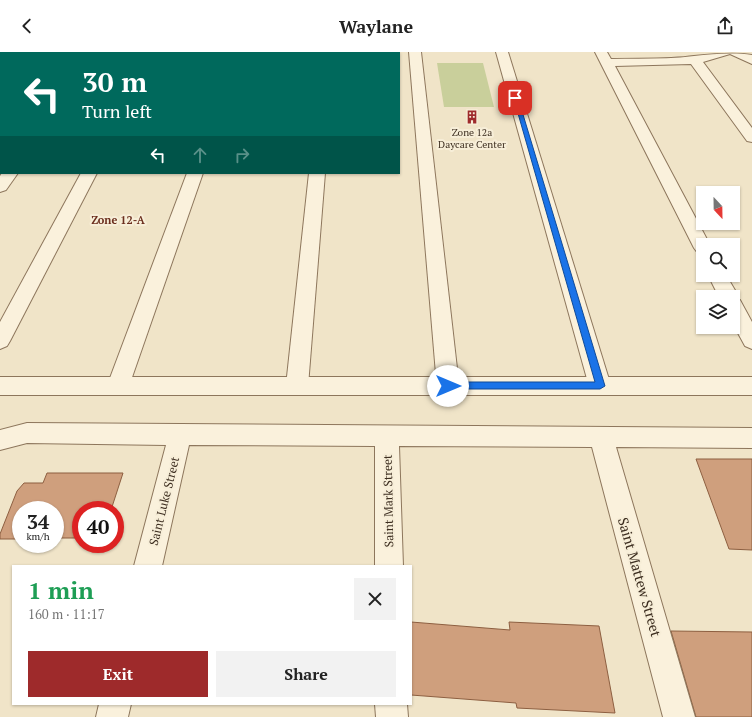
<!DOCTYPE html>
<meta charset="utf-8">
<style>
:root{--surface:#fff;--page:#f2f2f2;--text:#222;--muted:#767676;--accent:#9e2a2b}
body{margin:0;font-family:"PT Serif",serif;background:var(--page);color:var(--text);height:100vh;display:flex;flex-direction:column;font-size:15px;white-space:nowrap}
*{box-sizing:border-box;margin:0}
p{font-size:13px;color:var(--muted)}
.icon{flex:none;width:22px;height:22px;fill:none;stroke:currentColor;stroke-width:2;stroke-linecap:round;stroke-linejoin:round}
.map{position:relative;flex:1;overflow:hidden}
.sheet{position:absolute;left:12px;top:513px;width:400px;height:140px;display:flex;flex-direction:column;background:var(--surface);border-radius:0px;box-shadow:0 1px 3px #0004}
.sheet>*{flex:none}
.hud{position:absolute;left:0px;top:0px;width:400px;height:122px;box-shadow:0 1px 3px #0004;background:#00695c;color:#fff;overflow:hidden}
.needle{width:26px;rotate:158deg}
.buttons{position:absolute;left:696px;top:134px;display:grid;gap:8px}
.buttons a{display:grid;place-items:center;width:44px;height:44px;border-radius:0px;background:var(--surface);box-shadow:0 1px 3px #0004;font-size:20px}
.speed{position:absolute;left:12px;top:449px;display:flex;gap:8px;font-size:20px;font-weight:700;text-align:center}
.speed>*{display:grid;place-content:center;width:52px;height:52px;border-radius:50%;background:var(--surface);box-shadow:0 1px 3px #0004;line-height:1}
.speed small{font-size:10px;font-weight:400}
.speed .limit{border:6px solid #d22;background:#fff;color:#111}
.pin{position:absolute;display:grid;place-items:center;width:34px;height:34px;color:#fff;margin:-17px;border-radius:8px;box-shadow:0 2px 6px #0006}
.me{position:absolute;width:44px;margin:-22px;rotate:90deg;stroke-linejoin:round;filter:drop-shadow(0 0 3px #0008)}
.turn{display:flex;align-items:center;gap:14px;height:84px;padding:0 16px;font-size:18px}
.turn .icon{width:52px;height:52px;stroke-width:2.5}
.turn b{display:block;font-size:28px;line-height:34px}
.lanes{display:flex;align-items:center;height:38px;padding:0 16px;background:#0003;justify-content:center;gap:20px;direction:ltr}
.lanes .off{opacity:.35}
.round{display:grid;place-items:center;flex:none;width:42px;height:42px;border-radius:0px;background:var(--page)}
.head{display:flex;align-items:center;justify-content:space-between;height:68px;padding:0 16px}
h1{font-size:24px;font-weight:700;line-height:30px;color:#1e9e55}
.action{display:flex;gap:8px;margin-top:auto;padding:8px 16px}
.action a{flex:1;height:46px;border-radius:0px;background:var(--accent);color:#fff;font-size:16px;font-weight:700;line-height:46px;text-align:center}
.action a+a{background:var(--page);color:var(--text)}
header{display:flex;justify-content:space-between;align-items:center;height:52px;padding:0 16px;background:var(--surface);font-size:18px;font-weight:700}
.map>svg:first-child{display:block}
.green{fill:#c9cf9b}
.building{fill:#cf9f7d;stroke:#8d5f41}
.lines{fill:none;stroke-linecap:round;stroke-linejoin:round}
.minor-casing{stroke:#8d765c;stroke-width:2}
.tertiary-casing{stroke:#8d765c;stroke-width:2}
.minor{fill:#faf1dc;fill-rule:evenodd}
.tertiary{fill:#faf1dc;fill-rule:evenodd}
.route{fill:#1a73e8;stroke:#114b97}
.labels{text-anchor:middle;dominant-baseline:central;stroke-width:4;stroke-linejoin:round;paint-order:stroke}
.far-poi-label{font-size:10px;fill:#3d2e20;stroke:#f7eed8}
.far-neighbourhood-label{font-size:11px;font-weight:bold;fill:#6b2e1e;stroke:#f7eed8}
.street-label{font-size:12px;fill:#3d2e20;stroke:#f7eed8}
.near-street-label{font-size:14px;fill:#3d2e20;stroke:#f7eed8}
</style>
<header><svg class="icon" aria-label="back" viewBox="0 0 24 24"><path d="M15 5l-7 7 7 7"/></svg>Waylane<svg class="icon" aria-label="share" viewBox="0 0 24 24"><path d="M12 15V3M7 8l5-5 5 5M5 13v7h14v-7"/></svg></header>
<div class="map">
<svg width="752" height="665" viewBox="0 0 752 665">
<rect width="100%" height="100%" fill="#f0e4c8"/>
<polygon class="green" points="437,11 483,11 494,55 444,55"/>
<g class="building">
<polygon points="696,407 752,407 752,498 729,497"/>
<polygon points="47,421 123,421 111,458 81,458 81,486 55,486 55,458 21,458 21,487 0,487 0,482 17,439 24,431 43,431"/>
<polygon points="411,570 510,578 509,570 599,574 615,661 517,656 516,651 411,643"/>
<polygon points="671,579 752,580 752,665 696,665"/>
</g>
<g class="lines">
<g class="minor-casing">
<g id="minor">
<rect x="323" y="0" width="12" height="1"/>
<polygon points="409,0 421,0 459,334 456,340 448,343 440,340 437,334"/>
<polygon points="496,0 508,0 611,334 608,340 600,343 592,340 589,334"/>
<path d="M 595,0 L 607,0 L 611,7 C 638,6 667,8 694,4 C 713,2 734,0 752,3 L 752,12 L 730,2 L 703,10 L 752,76 L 752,90 L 747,89 L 691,12 L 615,14 L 710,193 L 703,193 L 703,202 L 697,200 L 694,196 Z"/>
<polygon points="0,39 1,39 0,49"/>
<polygon points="81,121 97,121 10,289 7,294 0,297 0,270"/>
<polygon points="187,121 203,121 129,334 126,340 118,343 110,340 107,334"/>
<polygon points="309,121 325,121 308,334 305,340 297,343 289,340 286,334"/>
<polygon points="708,223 726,223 739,245 737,247 740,248 752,270 752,297 745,294 733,272 733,245 719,245"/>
<polygon points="27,371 752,376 752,396 616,395 695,665 663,665 592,395 399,394 403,514 375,514 375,394 189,393 162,514 134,514 166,393 27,391 0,398 0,378"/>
<polygon points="99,652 131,652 128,665 96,665"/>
<polygon points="375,652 407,652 408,665 376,665"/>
</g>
</g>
<g class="tertiary-casing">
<g id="tertiary">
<rect x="87" y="0" width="12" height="1"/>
<polygon points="2,121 18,121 6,138 0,140 0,124"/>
<rect x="0" y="325" width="752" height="18"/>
</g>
</g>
<use href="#minor" class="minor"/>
<use href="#tertiary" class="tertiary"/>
</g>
<polygon class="route" points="513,44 518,46 605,334 600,337 448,337 444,334 448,330 595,330"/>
<defs>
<g id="building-bare" transform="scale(1.08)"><path d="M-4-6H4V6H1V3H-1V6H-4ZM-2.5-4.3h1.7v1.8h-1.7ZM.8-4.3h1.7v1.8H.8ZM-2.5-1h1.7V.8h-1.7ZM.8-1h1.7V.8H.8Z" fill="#9e2a2b" stroke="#f7eed8" stroke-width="2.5" paint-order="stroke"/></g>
</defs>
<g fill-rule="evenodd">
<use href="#building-bare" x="472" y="65"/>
</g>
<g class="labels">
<g class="far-poi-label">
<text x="472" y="80">Zone 12a<tspan x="472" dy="12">Daycare Center</tspan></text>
</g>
<g class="far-neighbourhood-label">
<text x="118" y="168">Zone 12-A</text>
</g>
<g class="street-label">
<text transform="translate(164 449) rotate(-76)">Saint Luke Street</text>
<text transform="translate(388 449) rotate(-91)">Saint Mark Street</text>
</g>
<g class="near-street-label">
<text transform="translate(640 525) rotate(74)">Saint Mattew Street</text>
</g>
</g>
</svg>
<div class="buttons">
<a><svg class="needle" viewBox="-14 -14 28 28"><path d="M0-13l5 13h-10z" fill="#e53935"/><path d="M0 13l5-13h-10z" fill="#767676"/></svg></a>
<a><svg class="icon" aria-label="search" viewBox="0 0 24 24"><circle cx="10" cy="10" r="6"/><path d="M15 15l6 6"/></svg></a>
<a><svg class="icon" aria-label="layers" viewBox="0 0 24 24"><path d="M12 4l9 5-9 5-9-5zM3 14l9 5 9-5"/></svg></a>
</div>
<div class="speed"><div>34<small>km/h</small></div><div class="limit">40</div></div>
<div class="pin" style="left:515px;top:46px;background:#d93025"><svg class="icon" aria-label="arrive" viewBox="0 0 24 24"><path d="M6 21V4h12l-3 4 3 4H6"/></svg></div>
<svg class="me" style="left:448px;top:334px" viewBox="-20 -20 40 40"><circle r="19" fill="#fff"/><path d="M0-13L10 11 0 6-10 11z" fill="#1a73e8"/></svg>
<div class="hud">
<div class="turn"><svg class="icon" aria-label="left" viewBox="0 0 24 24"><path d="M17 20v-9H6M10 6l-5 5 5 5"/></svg><div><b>30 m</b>Turn left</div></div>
<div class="lanes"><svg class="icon" aria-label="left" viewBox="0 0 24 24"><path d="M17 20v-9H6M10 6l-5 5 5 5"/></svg><svg class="icon off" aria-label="ahead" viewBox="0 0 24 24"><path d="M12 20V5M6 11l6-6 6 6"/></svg><svg class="icon off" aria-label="right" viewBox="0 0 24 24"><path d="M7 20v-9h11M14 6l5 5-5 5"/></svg></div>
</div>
<section class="sheet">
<div class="head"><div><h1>1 min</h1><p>160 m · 11:17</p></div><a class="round"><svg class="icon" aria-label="close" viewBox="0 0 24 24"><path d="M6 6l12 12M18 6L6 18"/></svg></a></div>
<div class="action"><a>Exit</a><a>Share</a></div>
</section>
</div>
